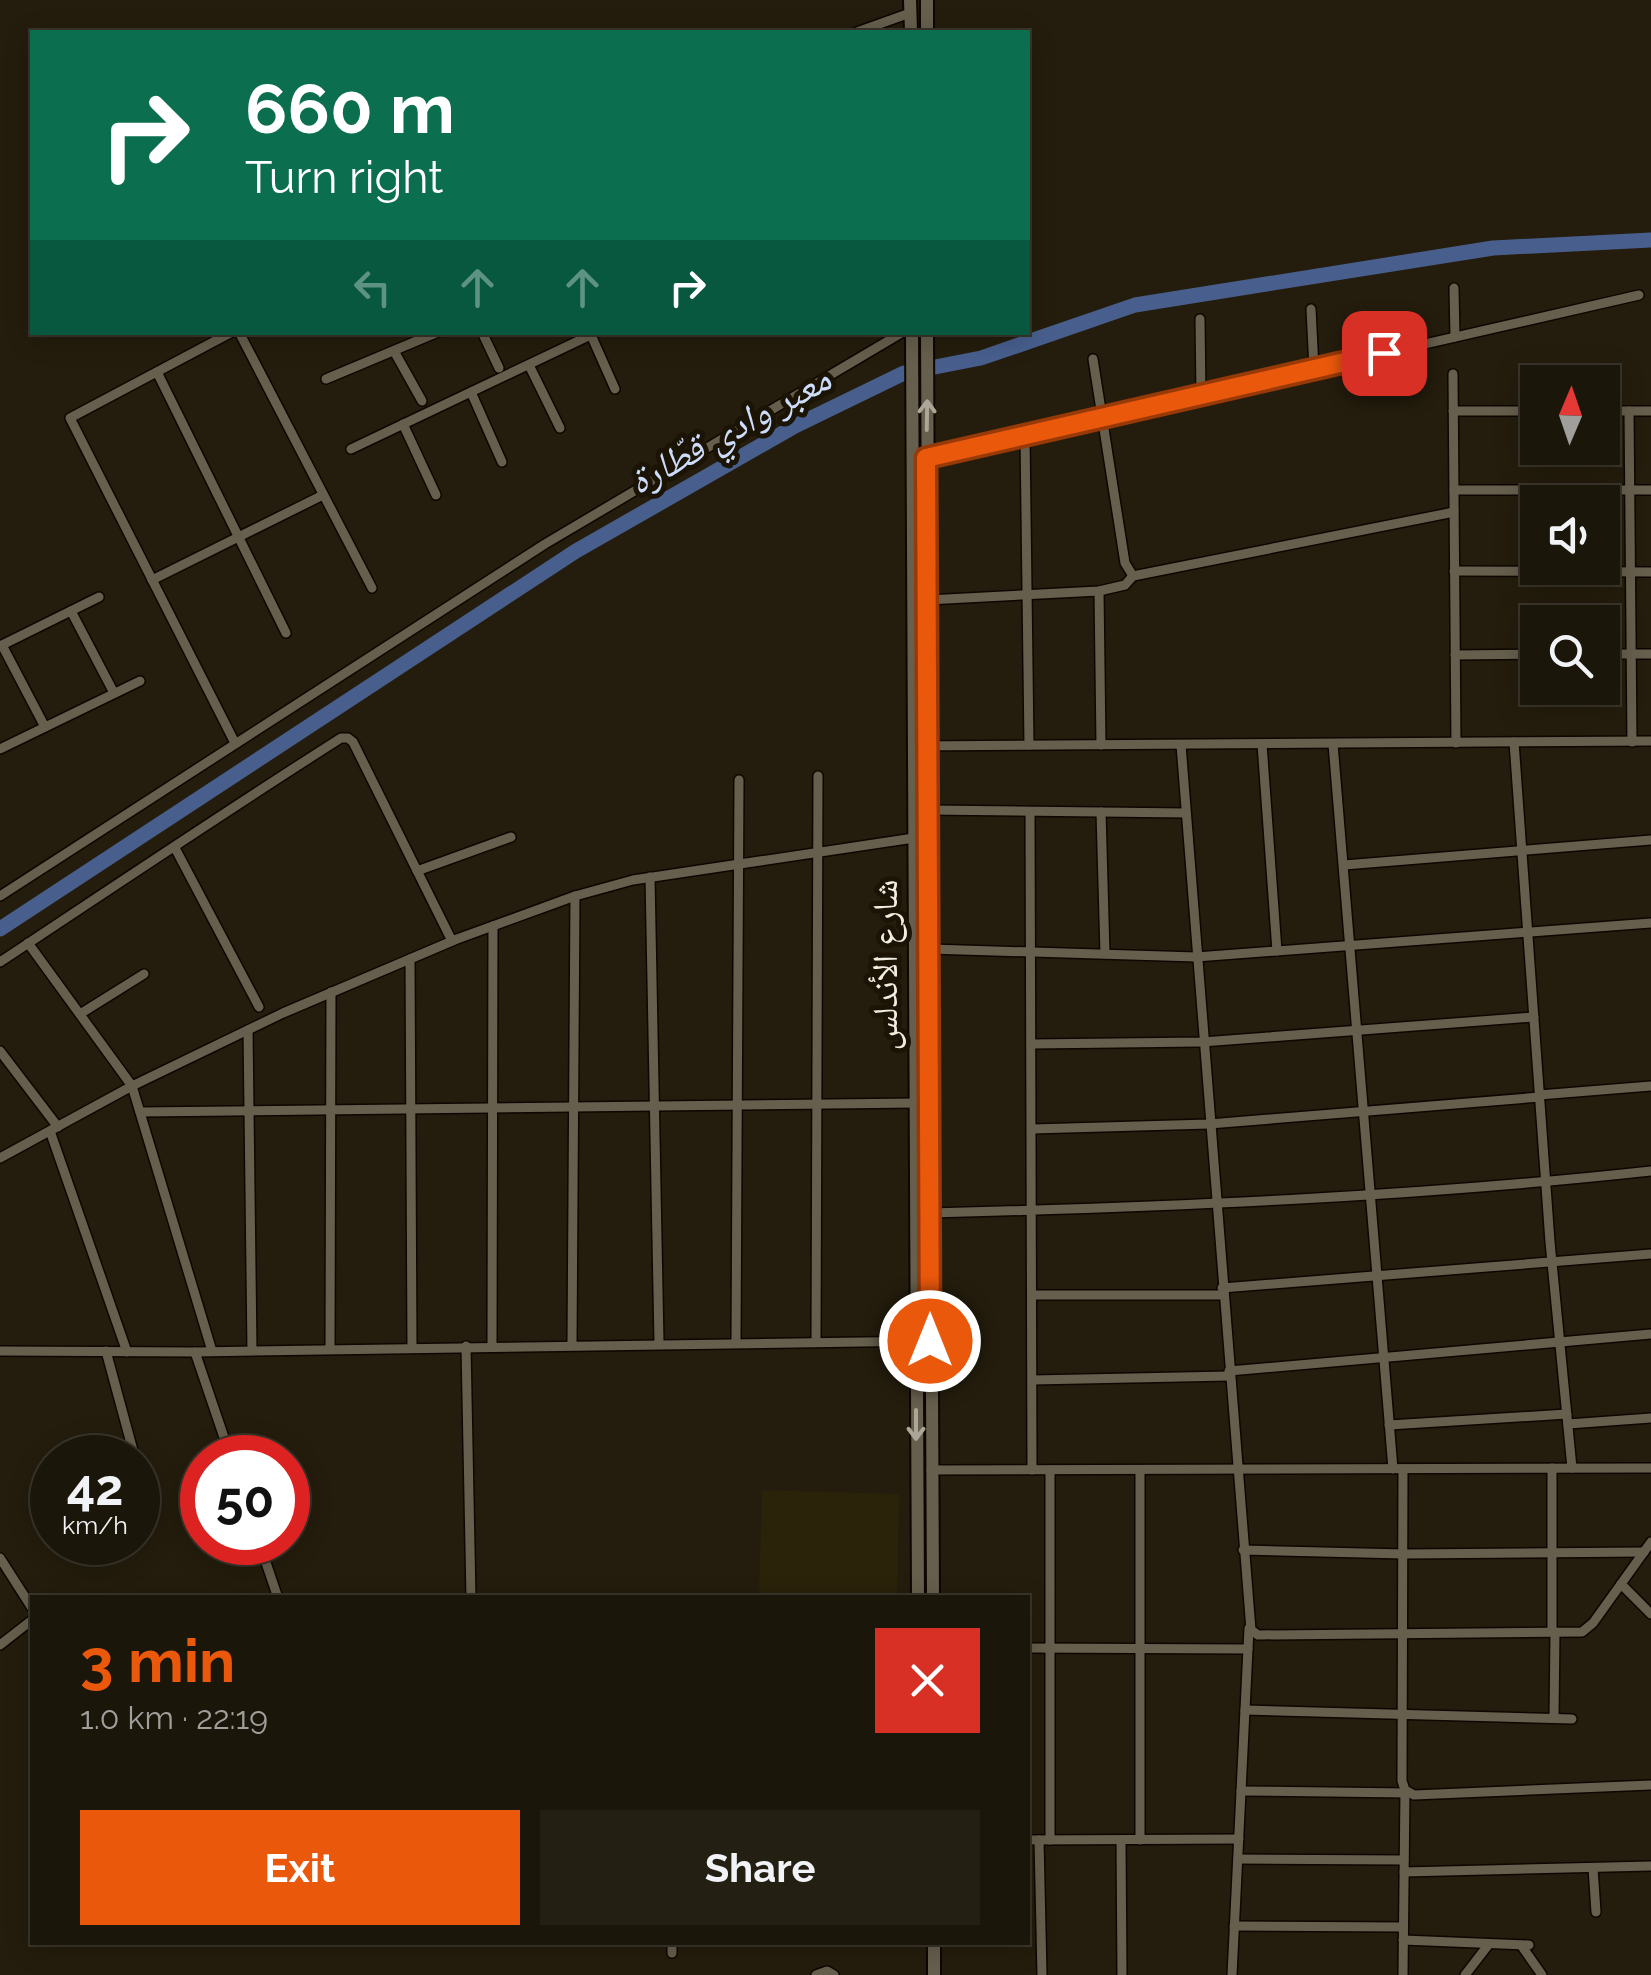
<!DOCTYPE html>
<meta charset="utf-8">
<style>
:root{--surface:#1b160a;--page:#241f13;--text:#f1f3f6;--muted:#a09f9c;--line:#39352b;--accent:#ea580c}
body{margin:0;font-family:Raleway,"Noto Naskh Arabic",sans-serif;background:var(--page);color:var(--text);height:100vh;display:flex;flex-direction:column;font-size:38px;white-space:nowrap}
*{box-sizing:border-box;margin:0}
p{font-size:32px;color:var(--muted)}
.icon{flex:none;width:55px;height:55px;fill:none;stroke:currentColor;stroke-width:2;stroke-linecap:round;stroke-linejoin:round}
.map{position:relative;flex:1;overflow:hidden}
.side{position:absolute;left:30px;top:1595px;width:1000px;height:350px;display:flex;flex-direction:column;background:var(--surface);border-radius:0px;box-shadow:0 5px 25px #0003,0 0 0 2px var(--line)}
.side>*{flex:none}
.banner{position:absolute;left:30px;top:30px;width:1000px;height:305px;border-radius:0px;box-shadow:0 5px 25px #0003,0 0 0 2px var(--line);background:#0b6e4f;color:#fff;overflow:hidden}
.needle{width:65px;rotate:2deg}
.tools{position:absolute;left:1520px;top:365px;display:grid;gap:20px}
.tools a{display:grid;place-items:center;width:100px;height:100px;border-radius:0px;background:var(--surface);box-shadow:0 5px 25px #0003,0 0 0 2px var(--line);font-size:50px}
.speed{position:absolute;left:30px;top:1435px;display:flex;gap:20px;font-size:50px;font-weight:700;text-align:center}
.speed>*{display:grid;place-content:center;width:130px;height:130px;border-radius:50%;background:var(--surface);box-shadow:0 5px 25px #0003,0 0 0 2px var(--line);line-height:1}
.speed small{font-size:25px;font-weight:400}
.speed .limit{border:15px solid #d22;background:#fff;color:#111}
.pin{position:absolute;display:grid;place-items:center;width:85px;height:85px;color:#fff;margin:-42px;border-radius:20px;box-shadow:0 5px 15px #0006}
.me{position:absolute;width:110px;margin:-55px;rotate:0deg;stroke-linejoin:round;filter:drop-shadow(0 0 8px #0008)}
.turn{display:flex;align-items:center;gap:35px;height:210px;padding:0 50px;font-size:45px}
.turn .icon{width:130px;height:130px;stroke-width:2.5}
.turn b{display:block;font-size:70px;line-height:85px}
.lanes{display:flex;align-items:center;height:95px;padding:0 50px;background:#0003;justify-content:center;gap:50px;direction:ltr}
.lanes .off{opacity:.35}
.round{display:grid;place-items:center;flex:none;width:105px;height:105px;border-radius:0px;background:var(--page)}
.summary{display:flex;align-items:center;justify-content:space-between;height:170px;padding:0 50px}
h1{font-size:60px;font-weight:700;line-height:75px;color:var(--accent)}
.action{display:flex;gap:20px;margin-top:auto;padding:20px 50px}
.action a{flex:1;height:115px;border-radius:0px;background:var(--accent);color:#fff;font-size:40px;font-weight:700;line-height:115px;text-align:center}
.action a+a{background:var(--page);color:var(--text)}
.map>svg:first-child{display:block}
.built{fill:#2b220a}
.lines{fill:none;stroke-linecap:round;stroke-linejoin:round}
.river{stroke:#485f8e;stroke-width:15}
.street-casing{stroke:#0d0700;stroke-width:12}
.secondary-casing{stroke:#0d0700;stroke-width:16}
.street{stroke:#675f4d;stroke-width:9}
.secondary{stroke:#675f4d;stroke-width:12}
.oneway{stroke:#aca698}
.route-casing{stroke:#983908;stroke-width:25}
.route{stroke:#ea580c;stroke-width:18}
.labels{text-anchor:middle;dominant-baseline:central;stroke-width:10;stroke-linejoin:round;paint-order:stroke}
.street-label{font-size:35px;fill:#f2ede3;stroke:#1b1405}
.water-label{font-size:38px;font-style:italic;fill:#cddcfa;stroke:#1b1405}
</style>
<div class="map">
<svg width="1651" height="1975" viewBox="0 0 1651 1975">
<rect width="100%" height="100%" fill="#241d0d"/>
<polygon class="built" points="762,1490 899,1494 897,1597 759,1597"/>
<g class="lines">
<polyline class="river" points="0,929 576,551 795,426 904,373 981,358 1135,305 1493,248 1651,240"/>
<g class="street-casing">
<g id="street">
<polyline points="857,32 910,13"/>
<polyline points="1454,288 1455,337"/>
<polyline points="1311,309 1314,369"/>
<polyline points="1200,319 1201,395"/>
<polyline points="232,332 70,418 235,743"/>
<polyline points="239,332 372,588"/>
<polyline points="482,332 499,368"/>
<polyline points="591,335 615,389"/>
<polyline points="394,351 422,401"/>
<polyline points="1093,359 1125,563 1133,576 1454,512"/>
<polyline points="529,365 560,428"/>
<polyline points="157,372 286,633"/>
<polyline points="1453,374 1456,743"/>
<polyline points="326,379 438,332"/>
<polyline points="471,392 502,462"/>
<polyline points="1453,411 1538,411"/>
<polyline points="1602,411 1651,411"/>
<polyline points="1629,411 1632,742"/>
<polyline points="403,424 436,495"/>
<polyline points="1025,436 1029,745"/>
<polyline points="351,449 597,332"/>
<polyline points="926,458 1639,295"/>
<polyline points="1454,490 1651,490"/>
<polyline points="1454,571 1651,572"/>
<polyline points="152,580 323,495"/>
<polyline points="1099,591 1101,745"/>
<polyline points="927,600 1099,591 1125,585 1133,576"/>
<polyline points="71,611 114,693"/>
<polyline points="2,645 45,727"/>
<polyline points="0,646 99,597"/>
<polyline points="1602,654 1651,654"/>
<polyline points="1455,655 1538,654"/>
<polyline points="1514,742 1550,1242 1572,1468"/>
<polyline points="1262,744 1277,951"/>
<polyline points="1333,744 1393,1469"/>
<polyline points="1181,745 1251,1630 1258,1635 1582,1632 1593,1623 1651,1542"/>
<polyline points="914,746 1651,741"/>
<polyline points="0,749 140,681"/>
<polyline points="929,810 1186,813"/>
<polyline points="1030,812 1032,1470"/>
<polyline points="1101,812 1105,954"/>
<polyline points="175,848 259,1007"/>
<polyline points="1344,865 1651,840"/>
<polyline points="417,871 511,837"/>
<polyline points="650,877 659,1343"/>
<polyline points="0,896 545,544 903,332"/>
<polyline points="28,943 132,1086 212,1351"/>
<polyline points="930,949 1196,957 1651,923"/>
<polyline points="410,959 412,1347"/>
<path d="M 0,962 C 113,887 226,811 341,738 L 348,738 L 353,742 L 452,941"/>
<polyline points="80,1014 144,974"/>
<polyline points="248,1030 252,1350"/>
<polyline points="1031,1044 1202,1042 1534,1017"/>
<polyline points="0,1051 58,1127"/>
<polyline points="1539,1095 1651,1086"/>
<polyline points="140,1112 918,1103"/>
<polyline points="1032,1129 1209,1124 1540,1097"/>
<polyline points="50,1131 127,1352"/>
<polyline points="0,1158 132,1086 283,1013 457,939 575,896 633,880 914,838"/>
<path d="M 930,1213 C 1171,1207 1411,1197 1651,1171"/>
<polyline points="1222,1288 1651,1254"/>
<polyline points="1032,1295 1223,1295"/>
<polyline points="816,1341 818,776"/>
<polyline points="736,1342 739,780"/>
<polyline points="572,1344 575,896"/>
<polyline points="492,1345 493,926"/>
<polyline points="466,1346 471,1598"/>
<polyline points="330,1349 331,992"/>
<polyline points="0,1351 195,1352 930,1341"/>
<polyline points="106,1351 135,1458"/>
<polyline points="195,1352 231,1458"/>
<polyline points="1229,1371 1651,1334"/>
<polyline points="1032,1380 1230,1376"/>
<polyline points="1568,1424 1651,1418"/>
<polyline points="1389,1425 1567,1414"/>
<polyline points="138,1467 143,1486"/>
<polyline points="1552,1468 1552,1632"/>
<polyline points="1403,1469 1402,1781 1405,1790 1414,1795 1651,1785"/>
<polyline points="931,1470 1651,1468"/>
<polyline points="1050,1470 1050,1840"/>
<polyline points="259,1542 278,1598"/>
<polyline points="1243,1550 1404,1554 1644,1552"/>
<polyline points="0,1558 32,1608"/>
<polyline points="1621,1584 1651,1614"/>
<polyline points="0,1645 32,1620"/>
<polyline points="1028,1648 1248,1649"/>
<polyline points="1245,1710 1572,1719"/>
<polyline points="1554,1718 1555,1632"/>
<polyline points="1241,1791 1407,1793"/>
<polyline points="1028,1840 1239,1839"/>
<polyline points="1039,1840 1042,1975"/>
<polyline points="1121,1840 1122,1975"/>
<polyline points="1140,1840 1140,1470"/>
<polyline points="1238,1859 1404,1860"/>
<polyline points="1593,1868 1596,1912"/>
<polyline points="1404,1872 1651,1866"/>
<polyline points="1234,1926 1403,1927"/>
<polyline points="1403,1940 1529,1945"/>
<polyline points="672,1942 672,1953"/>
<polyline points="1521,1945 1542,1975"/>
<polyline points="816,1975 827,1971 834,1975"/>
<polyline points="1232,1975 1249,1628"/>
<polyline points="1403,1975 1405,1790"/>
<polyline points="1465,1975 1489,1944"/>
</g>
</g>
<g class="secondary-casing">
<g id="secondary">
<polyline points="910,0 911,32"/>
<polyline points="927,32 927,0"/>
<polyline points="912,332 918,1598"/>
<polyline points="927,332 933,1598"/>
<polyline points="934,1942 934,1975"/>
</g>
</g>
<use href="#street" class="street"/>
<use href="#secondary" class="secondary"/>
</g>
<defs><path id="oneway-shaft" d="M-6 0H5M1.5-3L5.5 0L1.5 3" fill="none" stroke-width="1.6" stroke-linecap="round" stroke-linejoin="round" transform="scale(2.5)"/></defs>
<g class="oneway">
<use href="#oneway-shaft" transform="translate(927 415) rotate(-89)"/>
<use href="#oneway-shaft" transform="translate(916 1425) rotate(90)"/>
</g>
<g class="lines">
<g class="route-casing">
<polyline id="route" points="930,1341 926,458 1384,353"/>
</g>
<use href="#route" class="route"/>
</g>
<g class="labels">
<g class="street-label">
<text transform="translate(884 965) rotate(-90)">شارع الأندلس</text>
</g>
<g class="water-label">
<text transform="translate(729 429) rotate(-29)">معبر وادي قطّارة</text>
</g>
</g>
</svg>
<div class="tools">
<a><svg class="needle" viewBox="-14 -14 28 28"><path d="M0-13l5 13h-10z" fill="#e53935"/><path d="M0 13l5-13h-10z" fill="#a09f9c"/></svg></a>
<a><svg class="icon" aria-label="sound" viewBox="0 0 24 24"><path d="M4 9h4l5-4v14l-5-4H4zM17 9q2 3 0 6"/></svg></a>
<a><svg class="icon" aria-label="search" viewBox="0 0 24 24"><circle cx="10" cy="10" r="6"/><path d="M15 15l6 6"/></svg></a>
</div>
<div class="speed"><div>42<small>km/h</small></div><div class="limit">50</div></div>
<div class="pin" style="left:1384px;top:353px;background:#d93025"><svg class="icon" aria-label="arrive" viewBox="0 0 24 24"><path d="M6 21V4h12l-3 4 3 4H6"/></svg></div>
<svg class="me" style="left:930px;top:1341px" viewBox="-20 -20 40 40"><circle r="17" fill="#ea580c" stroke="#fff" stroke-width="3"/><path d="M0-11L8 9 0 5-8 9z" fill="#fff"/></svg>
<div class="banner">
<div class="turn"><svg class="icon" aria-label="right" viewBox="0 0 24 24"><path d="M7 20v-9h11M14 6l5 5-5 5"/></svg><div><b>660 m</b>Turn right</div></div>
<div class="lanes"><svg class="icon off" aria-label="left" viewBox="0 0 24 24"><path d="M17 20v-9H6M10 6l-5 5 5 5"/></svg><svg class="icon off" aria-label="ahead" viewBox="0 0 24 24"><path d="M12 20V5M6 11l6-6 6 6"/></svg><svg class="icon off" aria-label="ahead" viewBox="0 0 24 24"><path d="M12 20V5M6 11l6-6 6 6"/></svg><svg class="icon" aria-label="right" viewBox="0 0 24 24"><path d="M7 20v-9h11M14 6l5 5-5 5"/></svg></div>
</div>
<section class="side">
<div class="summary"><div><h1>3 min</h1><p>1.0 km · 22:19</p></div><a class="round" style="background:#d93025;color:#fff"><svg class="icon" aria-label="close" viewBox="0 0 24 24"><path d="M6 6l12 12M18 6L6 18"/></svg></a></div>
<div class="action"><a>Exit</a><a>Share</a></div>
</section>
</div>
